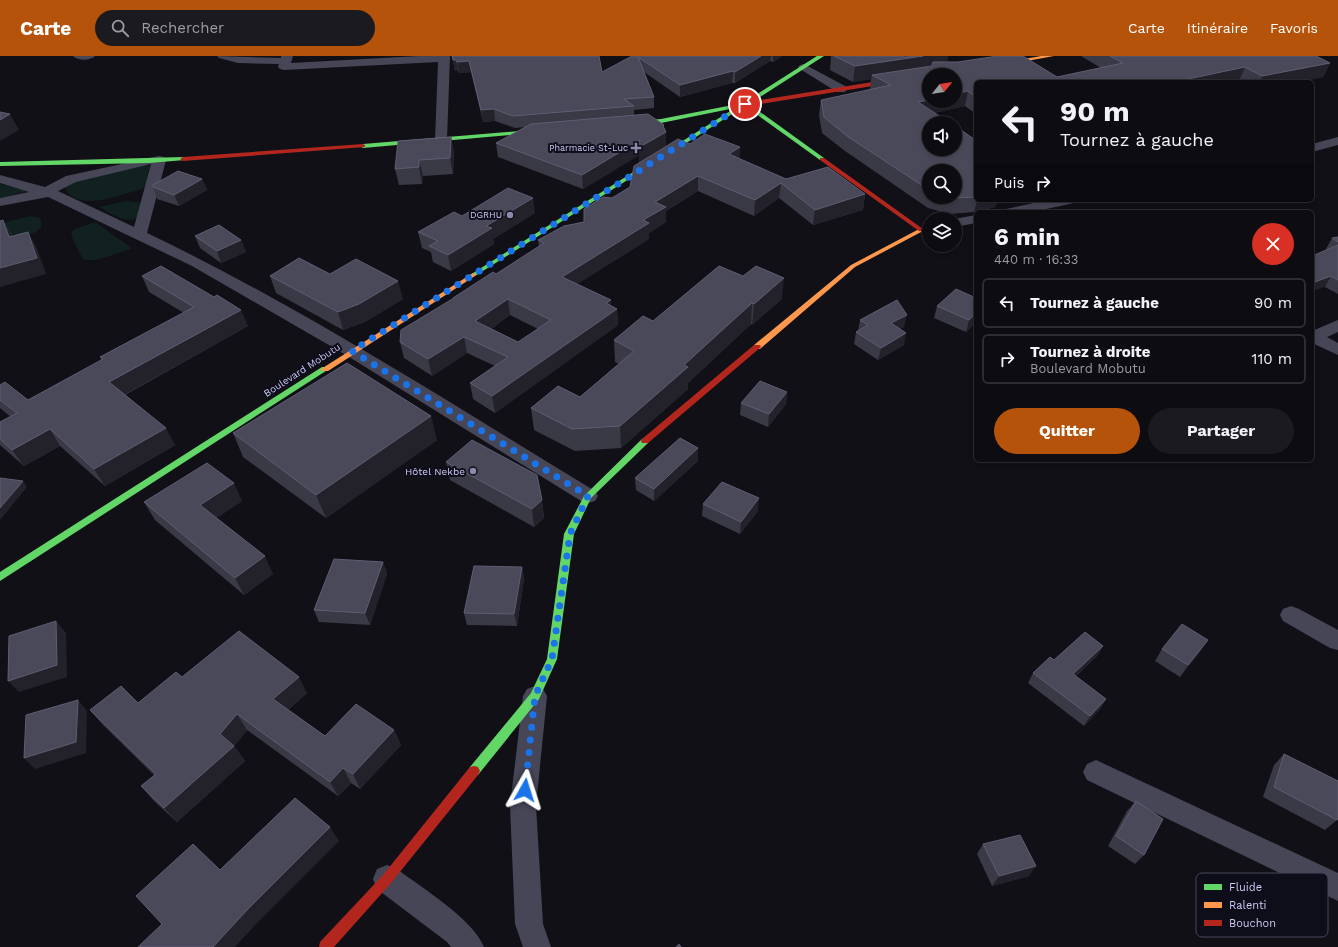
<!DOCTYPE html>
<html lang="fr">
<meta charset="utf-8">
<style>
:root{--surface:#0d0c11;--page:#1b1a1f;--text:#f1f3f6;--muted:#9a9b9f;--line:#2d2c31;--accent:#b45309}
body{margin:0;font-family:"Work Sans",sans-serif;background:var(--page);color:var(--text);height:100vh;display:flex;flex-direction:column;font-size:15px;white-space:nowrap}
*{box-sizing:border-box;margin:0}
p{font-size:13px;color:var(--muted)}
.icon{flex:none;width:22px;height:22px;fill:none;stroke:currentColor;stroke-width:2;stroke-linecap:round;stroke-linejoin:round}
.map{position:relative;flex:1;overflow:hidden}
.details{position:absolute;left:974px;top:154px;width:340px;height:252px;display:flex;flex-direction:column;background:var(--surface);border-radius:6px;box-shadow:0 2px 6px #0003,0 0 0 1px var(--line)}
.details>*{flex:none}
.banner{position:absolute;left:974px;top:24px;width:340px;height:122px;border-radius:6px;box-shadow:0 2px 6px #0003,0 0 0 1px var(--line);background:#0d0c11;color:var(--text);overflow:hidden}
.needle{width:26px;rotate:60deg}
.buttons{position:absolute;left:922px;top:12px;display:grid;gap:8px}
.buttons a{display:grid;place-items:center;width:40px;height:40px;border-radius:50%;background:var(--surface);box-shadow:0 2px 6px #0003,0 0 0 1px var(--line);font-size:20px}
.pin{position:absolute;display:grid;place-items:center;width:34px;height:34px;color:#fff;margin:-17px;border:2px solid #fff;border-radius:50%;box-shadow:0 1px 4px #0007}
.me{position:absolute;width:44px;margin:-22px;rotate:6deg;stroke-linejoin:round;filter:drop-shadow(0 0 3px #0008)}
.turn{display:flex;align-items:center;gap:14px;height:84px;padding:0 20px;font-size:18px}
.turn .icon{width:52px;height:52px;stroke-width:2.5}
.turn b{display:block;font-size:28px;line-height:34px}
.then{display:flex;align-items:center;height:38px;padding:0 20px;background:#0003;gap:8px;font-size:15px}
.round{display:grid;place-items:center;flex:none;width:42px;height:42px;border-radius:21px;background:var(--page)}
.overview{display:flex;align-items:center;justify-content:space-between;height:68px;padding:0 20px}
h1{font-size:24px;font-weight:700;line-height:30px}
.button{display:flex;gap:8px;margin-top:auto;padding:8px 20px}
.button a{flex:1;height:46px;border-radius:24px;background:var(--accent);color:#fff;font-size:16px;font-weight:700;line-height:46px;text-align:center}
.button a+a{background:var(--page);color:var(--text)}
ul{padding:0;list-style:none}
li{display:flex;align-items:center;gap:12px;height:50px;margin:0 8px 6px;padding:0 12px;border:2px solid var(--line);border-radius:6px}
li div{flex:1}
li b{display:block;font-size:15px}
li em{font-style:normal}
header{display:flex;align-items:center;gap:24px;box-sizing:border-box;height:56px;padding:0 20px;background:var(--accent);color:#fff}
header strong{font-size:19px}
nav{display:flex;gap:22px;margin-inline-start:auto;font-size:14px}
.search{width:280px;height:36px;background:var(--page);display:flex;align-items:center;gap:10px;box-sizing:border-box;padding:0 14px;border-radius:22px;color:var(--muted);font-size:15px}
.map>svg:first-child{display:block}
.green{fill:#112120}
.lines{fill:none;stroke-linecap:round;stroke-linejoin:round}
.street{fill:#464657;fill-rule:evenodd}
.fast{fill:#63d668;fill-rule:evenodd}
.slow{fill:#ff974d;fill-rule:evenodd}
.jam{fill:#b3261e;fill-rule:evenodd}
.wall{fill:#3a3946;fill-rule:evenodd}
.shaded-wall{fill:#23222b}
.building{fill:#4a495a;stroke:#5f5d73;fill-rule:evenodd}
.route{stroke:#1a73e8;stroke-width:7;stroke-dasharray:0 12.6}
.poi-dot{fill:#8c8aaa;stroke:#0e0d1a;stroke-width:1.5}
.labels{text-anchor:middle;dominant-baseline:central;stroke-width:4;stroke-linejoin:round;paint-order:stroke}
.far-poi-label{font-size:9px;fill:#ceccf9;stroke:#0e0d1a;text-anchor:end}
.street-label{font-size:10px;fill:#ceccf9;stroke:#0e0d1a}
.poi-label{font-size:10px;fill:#ceccf9;stroke:#0e0d1a;text-anchor:end}
.key{fill:#0e0d1a;stroke:#48465d;stroke-width:1}
.key-label{font-size:11px;fill:#ceccf9}
</style>
<header>
<strong>Carte</strong>
<div class="search"><svg class="icon" aria-label="search" viewBox="0 0 24 24"><circle cx="10" cy="10" r="6"/><path d="M15 15l6 6"/></svg>Rechercher</div>
<nav><a>Carte</a><a>Itinéraire</a><a>Favoris</a></nav>
</header>
<div class="map">
<svg width="1338" height="891" viewBox="0 0 1338 891">
<rect width="100%" height="100%" fill="#111017"/>
<g class="green">
<path d="M 144,109 L 150,110 L 145,130 L 142,133 C 123,138 74,158 65,131 L 78,125 Z"/>
<polygon points="0,128 28,135 0,142"/>
<path d="M 126,145 L 143,147 C 141,151 140,158 137,161 C 128,170 107,155 99,151 Z"/>
<polygon points="30,160 40,162 42,170 36,176 17,183 14,178 0,181 0,168"/>
<path d="M 95,166 L 130,191 L 131,193 C 119,196 93,208 83,203 L 74,186 L 71,177 L 75,173 Z"/>
</g>
<g class="lines">
<g class="street">
<path d="M 73,0 L 95,0 C 90,5 78,5 73,0 Z"/>
<polygon points="217,0 281,2 281,0 293,0 291,7 419,0 450,0 447,84 446,87 436,87 435,84 438,6 284,14 280,13 278,11 279,8 238,7 219,2"/>
<polygon points="804,8 845,30 847,33 845,36 837,36 800,13 798,11 800,9"/>
<polygon points="1338,81 1338,89 1312,96 1312,88"/>
<path d="M 159,100 L 164,101 L 166,104 L 147,177 C 302,251 448,346 595,435 L 598,440 L 595,445 L 588,447 L 581,445 L 346,299 L 192,210 L 48,141 L 0,150 L 0,142 L 29,136 L 0,127 L 0,119 L 45,131 L 66,120 ZM 151,108 L 134,171 L 58,135 L 76,126 Z"/>
<polygon points="1048,144 1076,144 1074,147 1032,156 1004,156 1006,153"/>
<polygon points="976,159 976,167 955,171 955,163 954,163"/>
<polygon points="1338,264 1338,276 1327,281 1338,287 1338,299 1312,287 1312,275"/>
<polygon points="1291,550 1299,553 1338,574 1338,594 1330,592 1283,565 1280,559 1283,553"/>
<polygon points="535,630 543,633 547,640 536,750 543,868 551,891 523,891 515,868 510,750 523,640 527,633"/>
<polygon points="1096,704 1338,817 1338,845 1087,724 1083,716 1087,708"/>
<path d="M 387,809 L 397,813 C 422,832 473,863 484,891 L 451,891 L 447,886 L 377,833 L 373,823 L 377,813 Z"/>
</g>
<g class="fast">
<polygon points="817,0 824,0 749,48 824,102 824,104 820,104 745,50 475,220 471,220 470,219 735,52 661,67 629,69 627,68 627,66 661,63 743,47"/>
<polygon points="543,73 546,75 545,76 363,92 360,90 363,88"/>
<polygon points="183,101 185,102 185,104 149,107 0,110 0,106"/>
<polygon points="322,311 328,311 329,313 0,525 0,516"/>
<polygon points="645,382 649,385 648,387 591,442 574,478 557,603 539,643 478,719 474,720 470,719 468,715 470,711 531,637 547,603 564,478 584,440 642,383"/>
</g>
<g class="slow">
<polygon points="1041,0 1054,0 999,10 996,8"/>
<polygon points="921,172 923,173 923,175 855,211 760,293 754,293 754,289 851,209"/>
<polygon points="473,217 475,218 475,220 328,315 322,315 321,313"/>
</g>
<g class="jam">
<polygon points="929,17 932,19 929,19 929,21 754,49 751,47 754,45"/>
<polygon points="363,88 365,89 365,91 183,105 180,103 183,101"/>
<polygon points="820,102 824,102 923,173 923,175 919,175 820,104"/>
<polygon points="754,289 760,289 761,291 648,387 642,387 641,385 642,383"/>
<polygon points="474,710 478,711 480,715 478,719 391,827 334,891 319,891 320,886 383,819 470,711"/>
</g>
</g>
<g class="wall">
<polygon points="452,0 602,16 632,0 782,0 773,6 770,5 735,27 732,27 680,41 644,16 654,41 654,52 634,54 634,59 664,72 666,89 639,106 639,99 583,133 498,101 496,87 525,71 515,72 495,65 483,66 471,16 459,17 458,15 455,15"/>
<path d="M 831,0 L 903,0 L 905,1 L 914,0 L 948,0 L 947,6 L 1057,21 L 1101,12 L 1081,0 L 1316,0 L 1330,7 L 1323,21 L 1299,26 L 1239,26 L 1239,25 L 1236,26 L 976,26 L 976,58 L 965,50 L 934,57 L 974,83 L 976,82 L 976,144 L 1010,144 L 997,147 L 995,151 L 974,156 L 950,158 L 928,152 L 845,95 L 822,77 L 819,59 L 821,44 L 870,34 L 871,23 L 853,26 L 830,14 ZM 929,115 L 955,141 L 929,141 Z"/>
<polygon points="451,81 454,98 453,118 423,120 422,128 399,129 395,113"/>
<path d="M 690,88 L 740,91 L 739,103 L 786,123 L 865,138 L 863,154 L 813,169 L 779,142 L 754,160 L 698,135 L 666,155 L 666,166 L 649,177 L 649,183 L 577,228 L 611,250 L 617,253 L 618,269 L 495,357 L 473,343 L 470,327 L 495,310 L 467,297 L 432,320 L 404,302 L 400,286 L 453,243 L 453,242 L 496,218 L 539,191 L 538,184 L 584,166 L 612,142 L 630,131 ZM 510,259 L 538,273 L 518,286 L 491,273 Z"/>
<polygon points="202,123 207,134 179,150 157,143 153,131"/>
<polygon points="535,157 493,183 494,188 451,215 433,206 431,196 422,192 418,176 462,160"/>
<polygon points="195,180 241,184 246,196 221,207 200,192"/>
<polygon points="1338,181 1338,238 1325,231 1327,193 1326,193 1332,182"/>
<polygon points="719,210 782,243 752,269 751,268 688,327 688,333 621,392 575,395 534,374 531,352 580,341 619,308 615,306 614,284 653,265"/>
<polygon points="330,218 403,243 365,266 343,274 276,237 270,220"/>
<polygon points="142,220 248,270 125,339 175,389 105,430 60,390 24,410 0,389 0,366 11,361 0,352 0,329 28,344 102,304 100,301 184,257 149,236"/>
<polygon points="976,242 976,266 966,276 934,262 937,250"/>
<polygon points="860,264 904,271 900,273 904,289 878,304 854,288 856,276 858,275"/>
<polygon points="787,336 786,348 768,371 740,359 741,347"/>
<polygon points="233,377 437,384 326,462 243,401"/>
<polygon points="698,405 654,445 636,434 635,422"/>
<polygon points="446,406 542,444 544,462 534,471 450,424"/>
<polygon points="242,445 216,462 273,518 244,539 155,464 144,446"/>
<polygon points="703,448 758,455 740,478 702,460"/>
<polygon points="383,506 387,518 370,569 319,566 314,554"/>
<polygon points="522,511 524,523 517,570 467,569 464,557"/>
<polygon points="1208,584 1180,621 1155,605 1162,593"/>
<polygon points="1103,590 1097,600 1076,620 1106,643 1100,653 1084,670 1028,627 1033,617 1054,604"/>
<polygon points="182,621 307,637 288,654 325,680 394,674 401,689 360,733 351,727 338,740 247,674 234,690 245,705 177,766 154,745 141,730 154,719 103,669 90,654 138,647"/>
<polygon points="1284,698 1337,764 1325,774 1263,741 1274,709"/>
<polygon points="1136,745 1144,799 1135,808 1108,790 1127,755"/>
<polygon points="983,788 1029,820 992,830 977,798"/>
</g>
<g class="shaded-wall">
<polygon points="761,0 771,0 770,5 735,27 735,16"/>
<polygon points="773,0 782,0 773,6"/>
<polygon points="923,0 948,0 946,11 872,19 871,23 853,26 855,10"/>
<polygon points="453,4 456,4 458,15 455,15"/>
<polygon points="469,5 471,16 459,17 457,6"/>
<polygon points="1330,7 1323,21 1299,26 1260,26 1262,20"/>
<polygon points="1245,11 1239,25 1183,26 1183,24"/>
<polygon points="733,15 732,27 680,41 680,29"/>
<polygon points="968,35 965,50 915,61 918,46 929,44 929,45 955,45 955,38"/>
<polygon points="494,53 495,65 483,66 481,54"/>
<polygon points="10,58 19,74 0,85 0,64"/>
<polygon points="664,69 664,77 666,76 666,89 639,106 639,99 583,133 582,119"/>
<polygon points="451,81 454,98 453,118 450,102"/>
<polygon points="740,91 739,106 729,98"/>
<polygon points="419,104 423,120 422,128 419,111"/>
<polygon points="698,120 698,135 666,155 666,166 649,177 649,183 563,237 562,221 655,146"/>
<polygon points="202,123 207,134 179,150 174,139"/>
<polygon points="781,127 779,142 754,160 755,144"/>
<polygon points="865,138 863,154 813,169 815,154"/>
<polygon points="533,142 535,157 493,183 494,188 451,215 448,199 486,170"/>
<polygon points="977,144 1010,144 997,147 995,151 974,156"/>
<polygon points="3,164 13,180 18,198 9,181"/>
<polygon points="28,176 37,192 46,218 0,231 0,212"/>
<polygon points="241,184 246,196 221,207 217,195"/>
<polygon points="1331,220 1325,231 1312,235 1312,227"/>
<polygon points="784,222 782,243 752,269 754,248"/>
<polygon points="398,225 403,243 365,266 343,274 338,256"/>
<polygon points="508,243 510,259 478,282 475,265"/>
<polygon points="611,244 611,257 617,253 618,269 495,357 492,340"/>
<polygon points="752,247 751,268 688,327 688,333 621,392 620,370 684,309"/>
<polygon points="241,254 248,270 118,342 109,326"/>
<polygon points="976,257 976,266 966,276 969,264"/>
<polygon points="907,259 904,271 888,279 891,267"/>
<polygon points="906,277 904,289 878,304 881,292"/>
<polygon points="464,281 467,297 432,320 428,303"/>
<polygon points="787,336 786,348 768,371 769,358"/>
<polygon points="431,360 437,384 326,462 316,439"/>
<polygon points="166,372 175,389 105,430 94,413"/>
<polygon points="50,373 60,390 24,410 12,394"/>
<polygon points="698,392 698,405 654,445 654,433"/>
<polygon points="23,425 27,431 0,464 0,452"/>
<polygon points="234,427 242,445 209,467 200,449"/>
<polygon points="759,442 758,455 740,478 741,466"/>
<polygon points="542,444 544,462 534,471 532,453"/>
<polygon points="265,500 273,518 244,539 235,522"/>
<polygon points="383,506 387,518 370,569 365,557"/>
<polygon points="522,511 524,523 517,570 514,558"/>
<polygon points="56,565 66,577 67,621 19,636 8,625"/>
<polygon points="1208,584 1200,596 1180,621 1188,609"/>
<polygon points="1103,590 1097,600 1067,628 1073,618"/>
<polygon points="299,621 307,637 282,659 273,643"/>
<polygon points="1106,643 1100,653 1084,670 1090,660"/>
<polygon points="78,644 87,655 86,697 35,713 24,702"/>
<polygon points="237,658 247,674 233,692 234,690 245,705 177,766 164,752 220,678"/>
<polygon points="394,674 401,689 360,733 353,718"/>
<polygon points="343,712 351,727 338,740 330,726"/>
<polygon points="330,771 339,785 259,865 235,891 213,891 248,853"/>
<polygon points="1036,810 1029,820 992,830 999,820"/>
</g>
<g class="building">
<polygon points="452,0 599,0 602,16 632,0 761,0 735,16 733,15 680,29 638,1 654,41 624,43 634,50 513,60 494,53 481,54 469,5 457,6 456,4 453,4"/>
<polygon points="834,0 903,0 905,1 914,0 923,0 855,10"/>
<polygon points="998,0 1023,0 1057,21 1123,7 1110,0 1316,0 1330,7 1262,20 1245,11 1183,24 1187,26 976,26 976,41 968,35 955,38 955,19 929,19 929,44 918,46 950,67 929,67 929,93 955,93 955,70 974,83 976,82 976,141 954,142 951,141 955,141 955,115 929,115 929,134 847,80 824,61 821,44 891,29 872,19 932,10 933,6 958,6"/>
<polygon points="0,56 10,58 0,64"/>
<polygon points="648,58 664,69 663,70 666,76 638,92 640,84 582,119 496,87 531,68"/>
<path d="M 705,78 L 740,91 L 729,98 L 786,123 L 828,111 L 865,138 L 815,154 L 781,127 L 755,144 L 698,120 L 655,146 L 666,151 L 643,164 L 649,167 L 562,221 L 611,244 L 606,247 L 617,253 L 492,340 L 470,327 L 508,301 L 464,281 L 428,303 L 400,286 L 401,274 L 454,242 L 453,242 L 493,216 L 496,218 L 544,187 L 538,184 L 564,170 L 584,166 L 584,153 L 603,141 L 612,142 L 630,131 L 634,110 L 678,83 L 690,88 ZM 508,243 L 551,264 L 518,286 L 475,265 Z"/>
<polygon points="451,81 450,102 419,104 419,111 395,113 398,85"/>
<polygon points="178,115 202,123 174,139 153,131 153,129"/>
<polygon points="508,132 533,142 486,170 492,172 448,199 429,190 438,185 418,176 454,156 462,160"/>
<polygon points="3,164 9,181 28,176 37,202 0,212 0,165"/>
<polygon points="219,169 241,184 217,195 195,180"/>
<polygon points="1338,181 1338,186 1332,182"/>
<polygon points="1338,189 1338,224 1331,220 1312,227 1312,200"/>
<polygon points="299,202 330,218 356,203 398,225 359,248 338,256 270,220"/>
<polygon points="161,210 214,241 217,239 241,254 109,326 166,372 94,413 50,373 12,394 0,383 0,366 17,357 0,344 0,329 5,326 28,344 103,303 100,301 194,251 142,220"/>
<polygon points="719,210 743,220 756,210 784,222 754,248 752,247 684,309 688,311 620,370 572,373 531,352 558,330 580,341 634,295 614,284 643,260 653,265"/>
<polygon points="956,233 976,242 976,257 969,264 937,250"/>
<polygon points="897,244 907,259 891,267 906,277 881,292 856,276 868,269 860,264"/>
<polygon points="347,307 431,360 316,439 233,377"/>
<polygon points="760,325 787,336 769,358 741,347"/>
<polygon points="680,382 698,392 654,433 635,422"/>
<polygon points="472,384 537,419 542,444 532,453 446,406"/>
<polygon points="207,407 234,427 200,449 265,500 235,522 144,446"/>
<polygon points="0,422 23,425 0,452"/>
<polygon points="722,426 759,442 741,466 703,448"/>
<polygon points="334,503 383,506 365,557 314,554"/>
<polygon points="474,510 522,511 514,558 464,557"/>
<polygon points="56,565 57,609 8,625 9,580"/>
<polygon points="1182,568 1208,584 1188,609 1162,593"/>
<polygon points="239,575 299,621 273,643 325,680 356,648 394,674 353,718 343,712 330,726 237,658 220,678 234,690 164,752 141,730 156,718 90,654 121,630 138,647 176,616 182,621"/>
<polygon points="1085,576 1103,590 1073,618 1106,643 1090,660 1033,617 1050,601 1054,604"/>
<polygon points="78,644 76,686 24,702 26,659"/>
<polygon points="1284,698 1338,725 1338,761 1337,764 1274,731"/>
<polygon points="295,742 330,771 248,853 213,891 138,891 162,868 136,840 193,788 220,814"/>
<polygon points="1136,745 1163,763 1144,799 1116,780"/>
<polygon points="1020,779 1036,810 999,820 983,788"/>
<polygon points="679,888 681,891 676,891"/>
</g>
<g class="lines">
<polyline class="route" points="525,734 535,640 552,603 570,478 588,440 352,295 745,48"/>
</g>
<g class="poi-dot">
<path d="M634 86h4v4h4v4h-4v4h-4v-4h-4v-4h4z"/>
<circle cx="510" cy="159" r="4"/>
<circle cx="473" cy="415" r="4"/>
</g>
<g class="labels">
<g class="far-poi-label">
<text x="628" y="92">Pharmacie St-Luc</text>
<text x="502" y="159">DGRHU</text>
</g>
<g class="street-label">
<text transform="translate(302 314) rotate(-33)">Boulevard Mobutu</text>
</g>
<g class="poi-label">
<text x="465" y="415">Hôtel Nekbe</text>
</g>
</g>
<rect x="1196" y="817" width="132" height="64" rx="6" class="key"/>
<rect x="1204" y="828" width="18" height="6" fill="#63d668"/>
<rect x="1204" y="846" width="18" height="6" fill="#ff974d"/>
<rect x="1204" y="864" width="18" height="6" fill="#b3261e"/>
<g class="key-label">
<text x="1229" y="835">Fluide</text>
<text x="1229" y="853">Ralenti</text>
<text x="1229" y="871">Bouchon</text>
</g>
</svg>
<div class="buttons">
<a><svg class="needle" viewBox="-14 -14 28 28"><path d="M0-13l5 13h-10z" fill="#e53935"/><path d="M0 13l5-13h-10z" fill="#9a9b9f"/></svg></a>
<a><svg class="icon" aria-label="sound" viewBox="0 0 24 24"><path d="M4 9h4l5-4v14l-5-4H4zM17 9q2 3 0 6"/></svg></a>
<a><svg class="icon" aria-label="search" viewBox="0 0 24 24"><circle cx="10" cy="10" r="6"/><path d="M15 15l6 6"/></svg></a>
<a><svg class="icon" aria-label="layers" viewBox="0 0 24 24"><path d="M12 4l9 5-9 5-9-5zM3 14l9 5 9-5"/></svg></a>
</div>
<div class="pin" style="left:745px;top:48px;background:#d93025"><svg class="icon" aria-label="arrive" viewBox="0 0 24 24"><path d="M6 21V4h12l-3 4 3 4H6"/></svg></div>
<svg class="me" style="left:525px;top:734px" viewBox="-20 -20 40 40"><path d="M0-17L14 15 0 8-14 15z" fill="#1a73e8" stroke="#fff" stroke-width="4"/></svg>
<div class="banner">
<div class="turn"><svg class="icon" aria-label="left" viewBox="0 0 24 24"><path d="M17 20v-9H6M10 6l-5 5 5 5"/></svg><div><b>90 m</b>Tournez à gauche</div></div>
<div class="then">Puis<svg class="icon" aria-label="right" viewBox="0 0 24 24"><path d="M7 20v-9h11M14 6l5 5-5 5"/></svg></div>
</div>
<section class="details">
<div class="overview"><div><h1>6 min</h1><p>440 m · 16:33</p></div><a class="round" style="background:#d93025;color:#fff"><svg class="icon" aria-label="close" viewBox="0 0 24 24"><path d="M6 6l12 12M18 6L6 18"/></svg></a></div>
<ul>
<li><svg class="icon" aria-label="left" viewBox="0 0 24 24"><path d="M17 20v-9H6M10 6l-5 5 5 5"/></svg><div><b>Tournez à gauche</b></div><em>90 m</em></li>
<li><svg class="icon" aria-label="right" viewBox="0 0 24 24"><path d="M7 20v-9h11M14 6l5 5-5 5"/></svg><div><b>Tournez à droite</b><p>Boulevard Mobutu</p></div><em>110 m</em></li>
</ul>
<div class="button"><a>Quitter</a><a>Partager</a></div>
</section>
</div>
